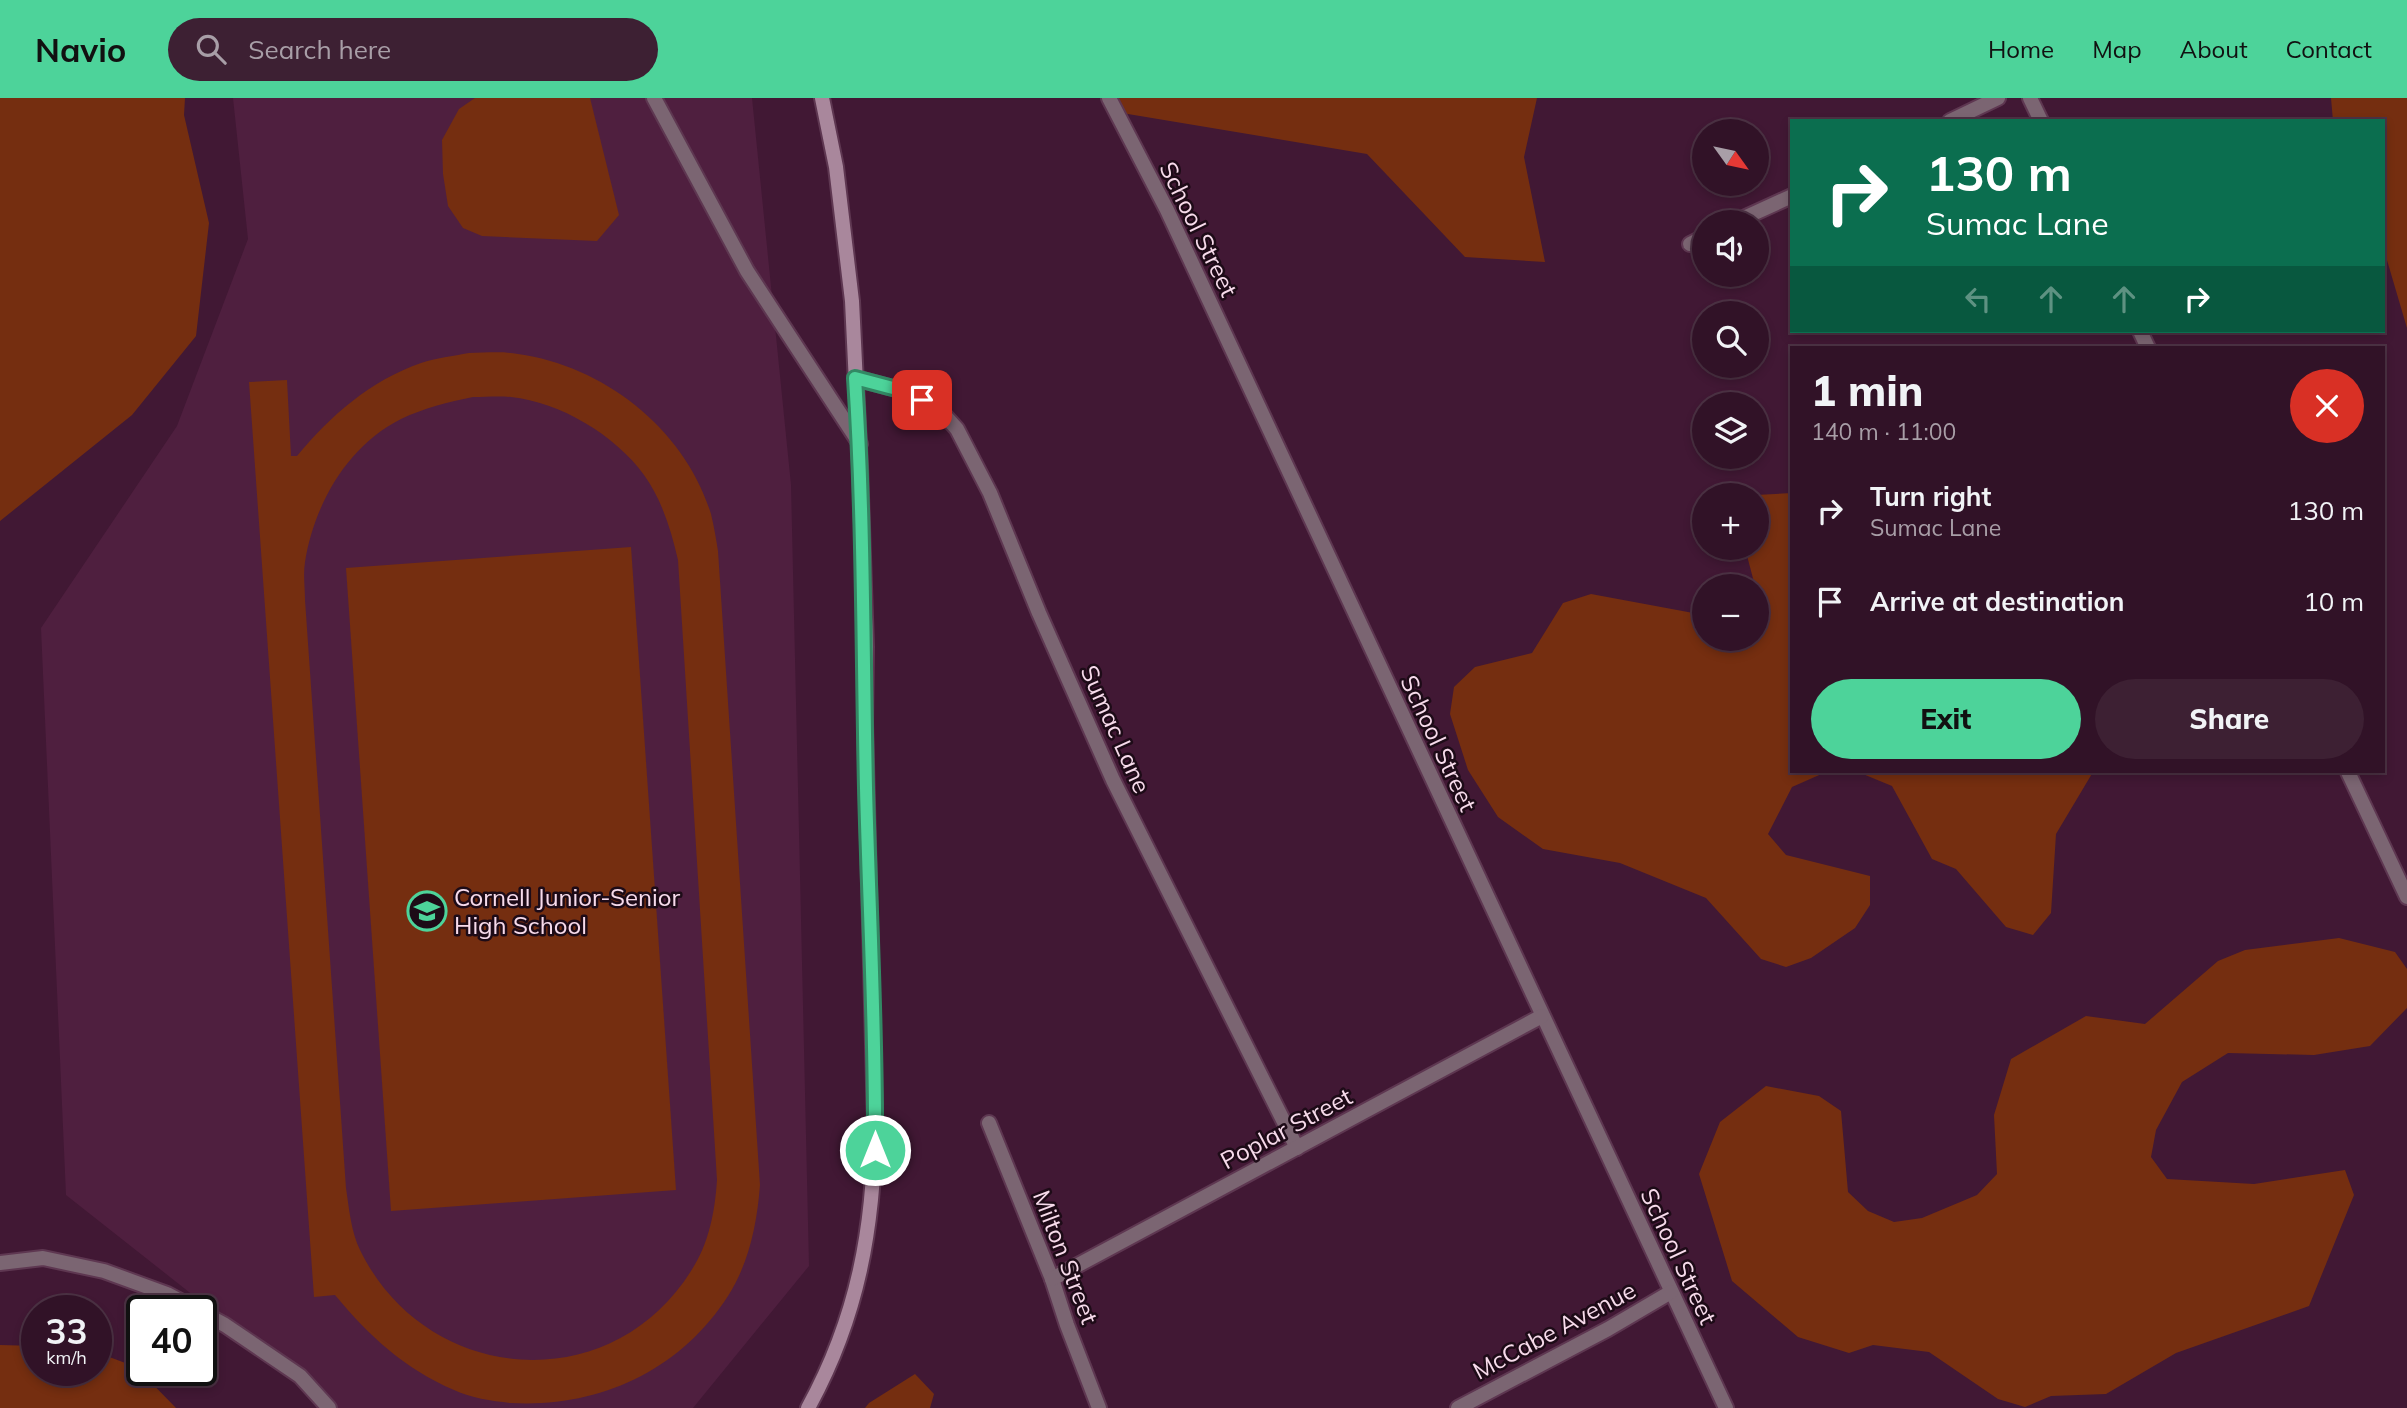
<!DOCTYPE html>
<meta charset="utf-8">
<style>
:root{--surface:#311227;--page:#3d2033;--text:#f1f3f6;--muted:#a89ea7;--line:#4c3244;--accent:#4dd39a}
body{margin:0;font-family:Mulish,sans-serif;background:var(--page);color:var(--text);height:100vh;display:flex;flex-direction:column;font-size:26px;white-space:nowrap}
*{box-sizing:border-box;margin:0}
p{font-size:23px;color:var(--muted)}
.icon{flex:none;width:38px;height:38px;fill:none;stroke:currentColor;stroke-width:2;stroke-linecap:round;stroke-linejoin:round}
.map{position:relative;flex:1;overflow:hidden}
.sheet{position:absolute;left:1790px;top:248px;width:595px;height:427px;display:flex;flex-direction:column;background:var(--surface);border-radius:0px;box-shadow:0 4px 10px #0003,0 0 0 2px var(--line)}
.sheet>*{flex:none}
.hud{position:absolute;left:1790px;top:21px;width:595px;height:214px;border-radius:0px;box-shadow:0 4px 10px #0003,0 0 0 2px var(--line);background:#0b6e4f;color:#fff;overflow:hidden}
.needle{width:46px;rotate:123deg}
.controls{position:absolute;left:1692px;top:21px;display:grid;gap:14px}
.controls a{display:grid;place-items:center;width:77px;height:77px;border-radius:50%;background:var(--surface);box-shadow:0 4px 10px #0003,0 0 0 2px var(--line);font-size:35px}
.speed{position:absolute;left:21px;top:1197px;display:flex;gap:14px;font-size:35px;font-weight:700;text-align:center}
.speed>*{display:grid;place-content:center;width:91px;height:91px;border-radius:50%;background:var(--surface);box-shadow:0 4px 10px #0003,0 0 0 2px var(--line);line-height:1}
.speed small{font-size:18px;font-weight:400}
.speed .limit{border:4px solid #111;border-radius:10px;background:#fff;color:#111}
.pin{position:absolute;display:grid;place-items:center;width:60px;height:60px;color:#fff;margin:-30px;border-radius:14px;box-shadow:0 4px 10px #0006}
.me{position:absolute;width:77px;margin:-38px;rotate:0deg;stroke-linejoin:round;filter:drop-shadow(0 0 5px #0008)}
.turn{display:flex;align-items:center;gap:24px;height:147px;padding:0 21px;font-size:32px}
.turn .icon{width:91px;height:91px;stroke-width:2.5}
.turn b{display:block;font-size:49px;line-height:60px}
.lanes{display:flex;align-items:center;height:66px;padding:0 21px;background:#0003;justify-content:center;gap:35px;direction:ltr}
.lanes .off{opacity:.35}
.round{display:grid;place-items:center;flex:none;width:74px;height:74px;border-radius:37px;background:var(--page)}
.head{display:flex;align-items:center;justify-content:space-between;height:119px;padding:0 21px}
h1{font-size:42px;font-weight:800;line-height:52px}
.primary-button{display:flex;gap:14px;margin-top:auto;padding:14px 21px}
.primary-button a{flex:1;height:80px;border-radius:42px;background:var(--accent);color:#111;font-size:28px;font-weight:800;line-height:80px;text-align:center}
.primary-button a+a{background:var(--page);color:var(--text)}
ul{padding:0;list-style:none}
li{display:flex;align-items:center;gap:21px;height:91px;padding:0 21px}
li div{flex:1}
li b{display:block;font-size:26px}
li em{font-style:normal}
header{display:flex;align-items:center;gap:42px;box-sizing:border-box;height:98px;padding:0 35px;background:var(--accent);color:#111}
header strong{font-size:33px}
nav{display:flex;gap:38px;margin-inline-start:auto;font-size:24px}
.search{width:490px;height:63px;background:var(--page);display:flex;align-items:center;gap:18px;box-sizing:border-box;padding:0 24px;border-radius:38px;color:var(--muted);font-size:26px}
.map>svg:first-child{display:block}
.built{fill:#4f1f3f}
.green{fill:#752e10;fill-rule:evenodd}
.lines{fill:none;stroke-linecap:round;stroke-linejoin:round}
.lane-casing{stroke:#5e3751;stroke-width:18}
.street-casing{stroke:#5e3751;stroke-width:18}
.secondary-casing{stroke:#5e3751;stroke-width:18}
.lane{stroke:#7b6572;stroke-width:14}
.street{stroke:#7b6572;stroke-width:14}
.secondary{stroke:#a9879c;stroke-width:14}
.route-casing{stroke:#328964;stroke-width:18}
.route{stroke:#4dd39a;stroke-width:12}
.labels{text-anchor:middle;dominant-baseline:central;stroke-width:5;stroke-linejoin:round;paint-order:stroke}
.street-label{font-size:24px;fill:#f7dbeb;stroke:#1d0b17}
.poi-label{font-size:24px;fill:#f7dbeb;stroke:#1d0b17;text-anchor:start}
</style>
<header>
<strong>Navio</strong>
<div class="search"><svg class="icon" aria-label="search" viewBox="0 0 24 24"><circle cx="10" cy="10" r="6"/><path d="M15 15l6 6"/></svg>Search here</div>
<nav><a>Home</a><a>Map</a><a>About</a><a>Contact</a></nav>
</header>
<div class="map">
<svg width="2407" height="1310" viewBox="0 0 2407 1310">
<rect width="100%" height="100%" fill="#411834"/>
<polygon class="built" points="233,0 752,0 791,387 809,1168 693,1310 336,1310 66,1097 41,530 177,328 248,141"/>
<g class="green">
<polygon points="0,0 185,0 184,17 209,125 196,238 132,317 0,423"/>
<polygon points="475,0 590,0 619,117 597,143 482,138 463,130 448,108 443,76 442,42 459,11"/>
<polygon points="1109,0 1537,0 1524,59 1545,164 1465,159 1367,56 1116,14"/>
<polygon points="2331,0 2407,0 2407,230 2384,152 2384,23 2333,23"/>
<path d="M 469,255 C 485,255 502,253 518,256 C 604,268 685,331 711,416 C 714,428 716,441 718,453 L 760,1087 C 757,1126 749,1165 728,1198 C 680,1273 598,1310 511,1305 C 492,1303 471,1300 454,1292 C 405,1271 369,1238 335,1197 L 314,1199 L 249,284 L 287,282 L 291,358 L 297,358 C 331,317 370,283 421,265 C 436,260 453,258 469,255 ZM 473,299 C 485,299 498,298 511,299 C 560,304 615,337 644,377 C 662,402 671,432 678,462 L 717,1082 C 715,1113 709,1146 691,1173 C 610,1302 426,1287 360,1152 C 351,1134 349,1110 346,1090 L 305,502 C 305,490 303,476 305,464 C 314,407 347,348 401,321 C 424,310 448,304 473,299 Z"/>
<polygon points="1792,395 1792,674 1826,674 1792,689 1768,736 1786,757 1870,778 1870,807 1855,830 1811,860 1786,869 1761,861 1706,800 1620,765 1543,751 1498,719 1468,672 1450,616 1454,589 1475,569 1532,555 1563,505 1591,496 1704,517 1704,541 1757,541 1757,488 1755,488 1745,450 1757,450 1756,397"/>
<polygon points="631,449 676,1092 391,1113 346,470"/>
<polygon points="1858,674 2093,674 2056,736 2051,815 2033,837 2006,829 1956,771 1932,761 1892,688"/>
<polygon points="2339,840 2395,854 2407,871 2407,910 2370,948 2314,957 2228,955 2182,984 2156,1032 2151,1059 2167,1081 2254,1086 2345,1072 2354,1097 2309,1208 2176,1255 2106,1296 2051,1298 2025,1309 1998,1301 1929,1254 1873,1247 1849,1255 1798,1239 1732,1183 1699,1076 1720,1024 1766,988 1819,998 1841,1013 1848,1094 1868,1113 1894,1124 1922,1120 1977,1097 1997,1076 1994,1017 2011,961 2086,918 2145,926 2218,863 2245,852"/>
<polygon points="0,1247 37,1248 37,1272 96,1272 96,1254 136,1269 176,1310 0,1310"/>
<polygon points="915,1276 934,1296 930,1310 865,1310 869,1305"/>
</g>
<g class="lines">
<g class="lane-casing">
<g id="lane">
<polyline points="654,0 747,173 860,346"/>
<polyline points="1950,23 1998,0"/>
<polyline points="1735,124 1792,98"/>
<polyline points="1690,146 1704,139"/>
</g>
</g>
<g class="street-casing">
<g id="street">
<polyline points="1109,0 1167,112 1726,1310"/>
<polyline points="2030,0 2041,23"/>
<polyline points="2140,233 2148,250"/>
<polyline points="855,280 908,294 937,309 957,331 990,395 1039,515 1113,682 1297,1050"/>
<polyline points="2348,674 2407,799"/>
<polyline points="989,1025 1052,1181 1067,1227 1099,1310"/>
<polyline points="0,1165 43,1160 104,1173 167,1196 199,1213"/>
<polyline points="1052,1181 1542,918"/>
<polyline points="201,1214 225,1227 300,1278 329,1310"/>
<polyline points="1458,1310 1608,1231 1671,1194"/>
</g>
</g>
<g class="secondary-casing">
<path id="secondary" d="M 808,1310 C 858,1219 874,1129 875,1026 L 865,625 L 866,549 L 860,368 L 852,203 L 836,69 L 822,0"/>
</g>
<use href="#lane" class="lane"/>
<use href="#street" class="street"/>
<use href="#secondary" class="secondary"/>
</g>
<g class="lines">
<g class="route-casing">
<path id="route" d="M 875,1052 C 876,931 869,810 866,690 C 863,553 864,417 855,280 L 908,294 L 922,302"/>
</g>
<use href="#route" class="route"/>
</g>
<defs>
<g id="school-ring" transform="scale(2.0125)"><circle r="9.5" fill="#1d0b17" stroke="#4dd39a" stroke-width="1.5"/><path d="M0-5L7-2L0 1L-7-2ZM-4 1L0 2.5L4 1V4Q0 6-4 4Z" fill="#4dd39a"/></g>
</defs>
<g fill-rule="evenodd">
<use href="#school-ring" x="427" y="813"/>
</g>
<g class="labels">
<g class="street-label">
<text transform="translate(1199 131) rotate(64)">School Street</text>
<text transform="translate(1116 631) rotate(66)">Sumac Lane</text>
<text transform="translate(1439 645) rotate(65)">School Street</text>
<text transform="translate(1286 1030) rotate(-28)">Poplar Street</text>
<text transform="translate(1679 1158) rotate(65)">School Street</text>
<text transform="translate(1066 1159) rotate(69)">Milton Street</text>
<text transform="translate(1554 1232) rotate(-28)">McCabe Avenue</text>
</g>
<g class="poi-label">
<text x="454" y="799">Cornell Junior-Senior<tspan x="454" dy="28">High School</tspan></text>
</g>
</g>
</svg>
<div class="controls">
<a><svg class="needle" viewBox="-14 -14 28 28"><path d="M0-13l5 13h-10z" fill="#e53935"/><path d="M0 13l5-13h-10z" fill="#a89ea7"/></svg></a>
<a><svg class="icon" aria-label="sound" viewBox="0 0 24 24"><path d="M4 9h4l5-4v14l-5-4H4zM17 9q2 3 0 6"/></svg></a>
<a><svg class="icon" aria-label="search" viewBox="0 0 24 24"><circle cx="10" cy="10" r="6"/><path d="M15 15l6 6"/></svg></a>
<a><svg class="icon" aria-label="layers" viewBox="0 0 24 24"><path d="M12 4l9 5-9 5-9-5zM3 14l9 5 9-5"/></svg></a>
<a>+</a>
<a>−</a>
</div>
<div class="speed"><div>33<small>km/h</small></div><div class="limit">40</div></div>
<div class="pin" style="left:922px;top:302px;background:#d93025"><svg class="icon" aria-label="arrive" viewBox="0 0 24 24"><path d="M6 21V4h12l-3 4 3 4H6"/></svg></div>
<svg class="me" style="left:875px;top:1052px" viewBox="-20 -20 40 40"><circle r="17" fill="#4dd39a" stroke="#fff" stroke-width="3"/><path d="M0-11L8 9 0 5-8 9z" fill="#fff"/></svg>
<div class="hud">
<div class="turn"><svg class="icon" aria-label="right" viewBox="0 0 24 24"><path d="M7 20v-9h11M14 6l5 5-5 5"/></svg><div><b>130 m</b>Sumac Lane</div></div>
<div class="lanes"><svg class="icon off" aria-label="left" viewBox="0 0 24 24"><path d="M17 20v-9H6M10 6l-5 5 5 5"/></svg><svg class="icon off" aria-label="ahead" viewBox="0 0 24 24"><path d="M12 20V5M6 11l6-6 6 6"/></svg><svg class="icon off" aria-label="ahead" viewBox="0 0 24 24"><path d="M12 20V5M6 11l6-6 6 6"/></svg><svg class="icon" aria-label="right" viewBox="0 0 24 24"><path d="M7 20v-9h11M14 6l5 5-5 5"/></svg></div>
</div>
<section class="sheet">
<div class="head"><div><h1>1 min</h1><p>140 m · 11:00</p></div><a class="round" style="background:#d93025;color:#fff"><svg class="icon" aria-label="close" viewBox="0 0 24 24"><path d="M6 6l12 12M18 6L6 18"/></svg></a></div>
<ul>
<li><svg class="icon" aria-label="right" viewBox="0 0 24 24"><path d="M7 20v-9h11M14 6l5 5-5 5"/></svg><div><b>Turn right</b><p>Sumac Lane</p></div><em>130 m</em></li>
<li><svg class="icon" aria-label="arrive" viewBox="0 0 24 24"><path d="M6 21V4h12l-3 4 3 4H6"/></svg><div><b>Arrive at destination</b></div><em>10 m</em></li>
</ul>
<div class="primary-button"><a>Exit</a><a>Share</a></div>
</section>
</div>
